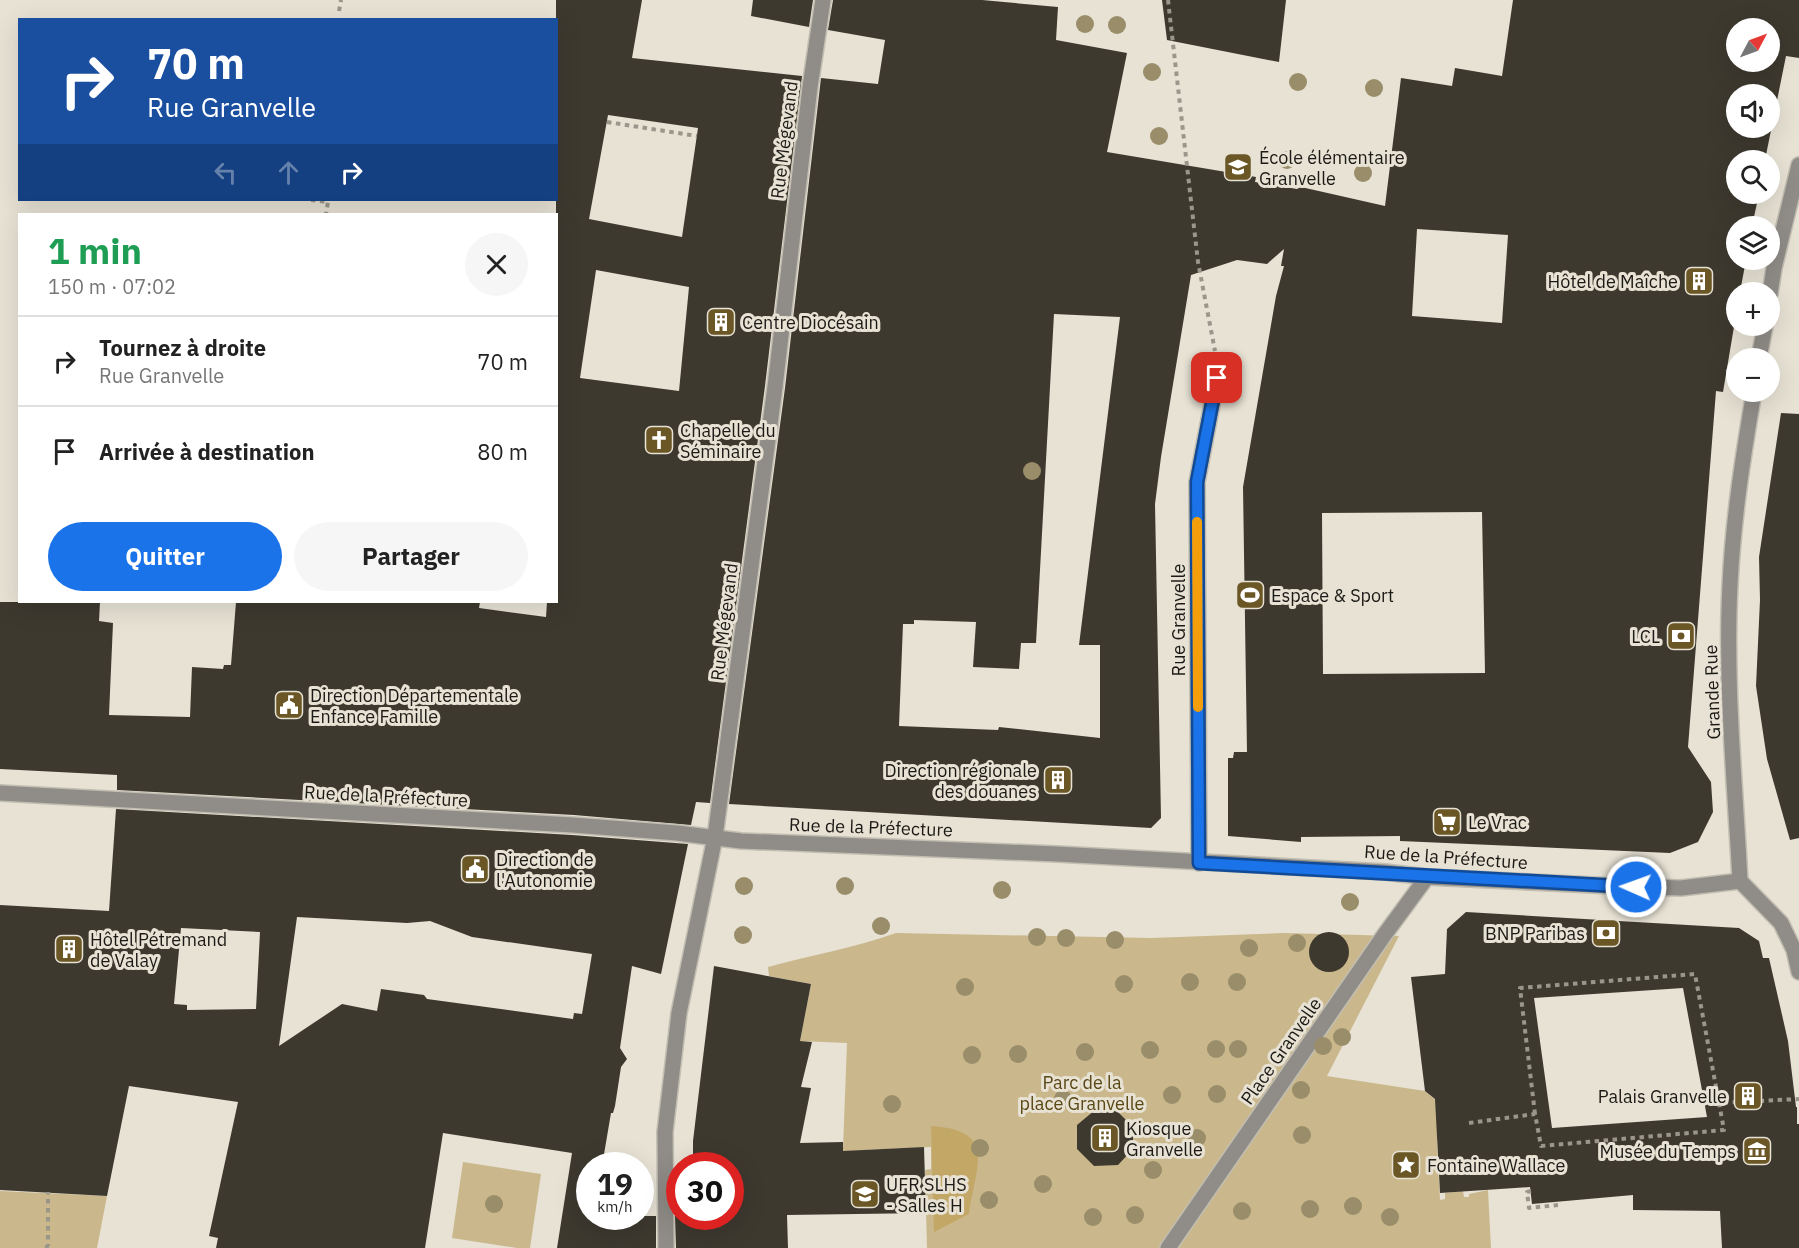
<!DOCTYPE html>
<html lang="fr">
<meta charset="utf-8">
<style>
:root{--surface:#fff;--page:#f6f6f6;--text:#222;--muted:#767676;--line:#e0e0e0;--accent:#1a73e8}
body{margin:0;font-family:"IBM Plex Sans",sans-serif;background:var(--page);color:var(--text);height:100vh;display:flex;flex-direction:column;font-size:22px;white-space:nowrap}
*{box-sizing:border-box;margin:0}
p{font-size:20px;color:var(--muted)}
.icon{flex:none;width:33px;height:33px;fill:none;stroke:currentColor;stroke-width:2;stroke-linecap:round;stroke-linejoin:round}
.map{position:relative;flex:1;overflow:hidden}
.panel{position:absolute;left:18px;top:213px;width:540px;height:390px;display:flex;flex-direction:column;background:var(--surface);border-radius:0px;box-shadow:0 6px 24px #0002}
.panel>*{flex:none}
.banner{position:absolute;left:18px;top:18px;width:540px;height:183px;border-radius:0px;box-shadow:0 6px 24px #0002;background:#1a4fa0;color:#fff;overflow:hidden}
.needle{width:39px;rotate:49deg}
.buttons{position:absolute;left:1726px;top:18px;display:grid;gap:12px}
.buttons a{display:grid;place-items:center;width:54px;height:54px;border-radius:50%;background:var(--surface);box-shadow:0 6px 24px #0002;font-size:30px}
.speed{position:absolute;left:576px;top:1152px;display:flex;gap:12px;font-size:30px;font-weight:700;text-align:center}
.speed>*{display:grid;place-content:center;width:78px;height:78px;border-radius:50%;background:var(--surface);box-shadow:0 6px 24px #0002;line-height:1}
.speed small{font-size:15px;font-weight:400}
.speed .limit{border:9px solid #d22;background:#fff;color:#111}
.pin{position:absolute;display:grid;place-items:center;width:51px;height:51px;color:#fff;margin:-26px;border-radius:12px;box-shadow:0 3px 9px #0006}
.me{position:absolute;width:66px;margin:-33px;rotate:272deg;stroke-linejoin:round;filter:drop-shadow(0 0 4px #0008)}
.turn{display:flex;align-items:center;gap:21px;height:126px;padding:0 30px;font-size:27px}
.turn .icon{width:78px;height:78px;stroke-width:2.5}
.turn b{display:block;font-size:42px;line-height:51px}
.lanes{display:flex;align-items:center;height:57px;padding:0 30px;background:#0003;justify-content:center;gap:30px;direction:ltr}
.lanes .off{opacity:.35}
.round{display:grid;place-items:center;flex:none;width:63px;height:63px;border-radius:32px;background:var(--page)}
.head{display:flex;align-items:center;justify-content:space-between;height:102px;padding:0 30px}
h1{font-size:36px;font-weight:700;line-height:45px;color:#1e9e55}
.cta{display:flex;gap:12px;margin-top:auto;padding:12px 30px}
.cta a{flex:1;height:69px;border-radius:36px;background:var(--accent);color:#fff;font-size:24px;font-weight:700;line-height:69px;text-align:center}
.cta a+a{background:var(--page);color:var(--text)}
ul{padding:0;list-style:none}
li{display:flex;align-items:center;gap:18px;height:90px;padding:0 30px;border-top:2px solid var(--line)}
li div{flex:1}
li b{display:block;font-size:22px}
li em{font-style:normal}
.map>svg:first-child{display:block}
.green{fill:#cab88c}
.water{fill:#c2a767}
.building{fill:#3e392f;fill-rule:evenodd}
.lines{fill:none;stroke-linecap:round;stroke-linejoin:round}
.minor-casing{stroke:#c2beb2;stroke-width:18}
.path{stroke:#9a968c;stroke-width:4;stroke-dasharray:4.5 4.5;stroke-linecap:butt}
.minor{stroke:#908d88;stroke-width:15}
.tree{fill:#998d6a}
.route-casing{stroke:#114b97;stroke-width:15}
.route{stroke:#1a73e8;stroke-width:10}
.slow{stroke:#f59e0b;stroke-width:10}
.labels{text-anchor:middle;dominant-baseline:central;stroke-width:6;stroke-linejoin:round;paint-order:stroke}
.street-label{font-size:18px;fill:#1c1a16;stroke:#e7e2d4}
.poi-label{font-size:18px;fill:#1c1a16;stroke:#e7e2d4;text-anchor:start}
.park-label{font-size:18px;fill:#594714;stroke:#e7e2d4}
</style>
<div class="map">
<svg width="1799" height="1248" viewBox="0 0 1799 1248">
<rect width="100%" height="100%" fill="#e7e2d4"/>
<g class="green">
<path d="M 896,933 L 1152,938 L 1283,933 L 1399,936 L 1327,1076 L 1425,1091 L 1437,1101 L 1437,1143 L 1440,1200 L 1445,1199 L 1445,1193 L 1463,1191 L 1464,1197 L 1469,1197 L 1469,1194 L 1488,1190 L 1491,1248 L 927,1248 L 925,1170 L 931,1169 L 931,1147 L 865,1150 L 842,1174 L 847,1043 L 800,1041 L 811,984 L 769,976 L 768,967 C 811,955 854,948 896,933 Z"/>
<polygon points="463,1162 541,1174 530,1248 517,1248 452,1238"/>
<polygon points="0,1191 107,1196 97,1248 0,1248"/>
</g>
<path class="water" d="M 931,1126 C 999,1130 975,1168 969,1214 L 934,1232 Z"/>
<g class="building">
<path d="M 556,0 L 642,0 L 632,58 L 802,76 L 765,386 L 710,803 L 696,802 L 691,825 L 574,815 L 117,790 L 117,775 L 0,769 L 0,602 L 100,602 L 99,621 L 113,623 L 109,715 L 190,717 L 192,667 L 223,669 L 224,665 L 231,665 L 236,602 L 480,602 L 479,608 L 546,617 L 547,602 L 556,602 ZM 608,115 L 698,128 L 682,237 L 589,219 ZM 596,270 L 689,287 L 679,391 L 580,378 Z"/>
<polygon points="753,0 813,0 809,27 751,16"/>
<path d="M 833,0 L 982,0 L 1058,7 L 1056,40 L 1127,53 L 1107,152 L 1256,177 L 1255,182 L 1297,189 L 1301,187 L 1385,206 L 1401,78 L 1452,86 L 1455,68 L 1502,76 L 1513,0 L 1799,0 L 1799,58 L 1786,56 L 1765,160 L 1737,160 L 1737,194 L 1759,194 L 1752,226 L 1737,226 L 1737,260 L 1746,260 L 1740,292 L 1737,292 L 1737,309 L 1723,392 L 1716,391 L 1688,747 L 1711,782 L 1713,812 L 1698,842 L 1670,853 L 1400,841 L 1400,836 L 1301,837 L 1301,842 L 1228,836 L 1228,758 L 1233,758 L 1234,752 L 1247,752 L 1243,487 L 1276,296 L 1284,266 L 1281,266 L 1284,249 L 1267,264 L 1237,260 L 1191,275 L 1161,457 L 1155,504 L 1161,818 L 1151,828 L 729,804 L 785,388 L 821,78 L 878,84 L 885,40 L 828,30 ZM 1737,28 L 1770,28 L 1770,62 L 1737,62 ZM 1737,94 L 1770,94 L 1770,128 L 1737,128 ZM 1417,229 L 1508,235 L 1502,323 L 1412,316 ZM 1054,314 L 1120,317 L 1079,645 L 1100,645 L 1100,738 L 999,727 L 998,730 L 899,726 L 903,624 L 914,624 L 914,620 L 976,622 L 973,667 L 1019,669 L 1021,643 L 1036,643 ZM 1482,512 L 1485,673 L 1323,674 L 1322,513 Z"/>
<polygon points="1162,0 1286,0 1279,62 1167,40"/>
<polygon points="1781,413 1799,414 1799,838 1790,840 1767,759 1756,686 1760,600 1759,557"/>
<path d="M 116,809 L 572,835 L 688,844 L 661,974 L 632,966 L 620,1048 L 627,1059 L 621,1067 L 615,1106 L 613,1113 L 611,1113 L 602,1166 L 590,1166 L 590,1216 L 656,1216 L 656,1248 L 557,1248 L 572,1153 L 443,1133 L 425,1248 L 216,1248 L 218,1238 L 209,1236 L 238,1102 L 129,1086 L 107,1196 L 0,1190 L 0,905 L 109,911 ZM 297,917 L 407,923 L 430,921 L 472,937 L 592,954 L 582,1014 L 574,1013 L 573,1019 L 427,999 L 424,995 L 381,989 L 377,1011 L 342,1004 L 279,1046 ZM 181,928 L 260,932 L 256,1009 L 187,1010 L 187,1005 L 174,1004 Z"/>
<path d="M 1466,912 L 1739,928 L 1759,941 L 1763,958 L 1769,958 L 1788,1041 L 1796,1107 L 1797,1107 L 1797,1124 L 1799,1124 L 1799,1248 L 1722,1248 L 1720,1211 L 1633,1210 L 1633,1195 L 1532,1204 L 1530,1187 L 1440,1193 L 1435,1099 L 1425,1091 L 1411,977 L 1445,974 L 1447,929 ZM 1683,988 L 1707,1117 L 1552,1128 L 1534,998 Z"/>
<circle cx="1329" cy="952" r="20"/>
<polygon points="714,966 811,984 800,1041 812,1042 801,1087 811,1088 800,1143 843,1142 843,1151 924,1147 926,1213 787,1215 788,1248 676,1248 675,1216 730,1216 730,1166 693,1166 693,1141"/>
<polygon points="1095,1110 1117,1111 1133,1127 1133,1149 1118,1165 1094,1166 1077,1149 1077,1125"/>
</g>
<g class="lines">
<g class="minor-casing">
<g id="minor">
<polyline points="1770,294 1774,268 1799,165"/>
<polyline points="1759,358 1765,326"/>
<path d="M 1754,392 C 1743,456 1733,520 1730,585 C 1725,684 1735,783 1740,881 L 1781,923 L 1794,950 L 1799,972"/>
<polyline points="0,793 573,825 677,833 741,841 1057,854 1385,872 1427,877 1614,886 1681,888 1740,881"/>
<polyline points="1199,863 1197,482 1217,378"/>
<polyline points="666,1248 665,1132 679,1013 715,837 775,387 810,87 823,0"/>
<polyline points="1168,1248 1385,934 1427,877"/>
</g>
</g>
<g class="path">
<polyline points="1168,0 1198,262 1215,351"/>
<polyline points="339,11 341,0"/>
<polyline points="607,122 697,136"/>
<polyline points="311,200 328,202 326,214"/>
<polyline points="1535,1114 1520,988 1695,974 1719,1103"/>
<polyline points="1469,1123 1535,1114 1541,1146 1724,1130 1719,1103 1799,1099"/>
<polyline points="1531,1191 1527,1192 1529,1208 1558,1205"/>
<polyline points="46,1248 48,1245 48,1192"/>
</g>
<use href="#minor" class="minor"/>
</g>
<g class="tree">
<circle cx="1085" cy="24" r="9"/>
<circle cx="1117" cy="25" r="9"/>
<circle cx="1152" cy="72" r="9"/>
<circle cx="1298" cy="82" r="9"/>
<circle cx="1374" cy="88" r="9"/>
<circle cx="1159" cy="136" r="9"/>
<circle cx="1287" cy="160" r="9"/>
<circle cx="1363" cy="173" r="9"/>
<circle cx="1032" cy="471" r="9"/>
<circle cx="744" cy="886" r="9"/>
<circle cx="845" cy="886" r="9"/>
<circle cx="1002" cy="890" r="9"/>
<circle cx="1350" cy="902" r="9"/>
<circle cx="881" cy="926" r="9"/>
<circle cx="743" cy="935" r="9"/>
<circle cx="1037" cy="937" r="9"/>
<circle cx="1066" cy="938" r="9"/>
<circle cx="1115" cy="940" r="9"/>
<circle cx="1297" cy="943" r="9"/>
<circle cx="1249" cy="948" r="9"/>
<circle cx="1190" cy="982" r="9"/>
<circle cx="1237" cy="982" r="9"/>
<circle cx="1124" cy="984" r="9"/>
<circle cx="965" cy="987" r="9"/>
<circle cx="1342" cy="1037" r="9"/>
<circle cx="1323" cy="1046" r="9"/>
<circle cx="1216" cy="1049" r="9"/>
<circle cx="1238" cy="1049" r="9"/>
<circle cx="1150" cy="1050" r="9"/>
<circle cx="1085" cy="1052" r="9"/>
<circle cx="1018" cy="1054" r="9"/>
<circle cx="972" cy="1055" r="9"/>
<circle cx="1301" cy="1090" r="9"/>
<circle cx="1217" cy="1094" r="9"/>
<circle cx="1172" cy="1095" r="9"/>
<circle cx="1063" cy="1099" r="9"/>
<circle cx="892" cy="1104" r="9"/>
<circle cx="1302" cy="1135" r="9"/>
<circle cx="1197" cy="1138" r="9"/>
<circle cx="980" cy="1148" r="9"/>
<circle cx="1153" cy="1170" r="9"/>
<circle cx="1043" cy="1184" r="9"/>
<circle cx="989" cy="1200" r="9"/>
<circle cx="494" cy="1204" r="9"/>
<circle cx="1353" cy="1206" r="9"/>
<circle cx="1310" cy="1209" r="9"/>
<circle cx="1242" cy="1211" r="9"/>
<circle cx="1135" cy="1215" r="9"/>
<circle cx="1093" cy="1217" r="9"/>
<circle cx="1390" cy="1217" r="9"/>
</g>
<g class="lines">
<g class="route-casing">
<polyline id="route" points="1217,378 1197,482 1199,863 1636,887"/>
</g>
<use href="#route" class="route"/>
<polyline class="slow" points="1197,522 1198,707"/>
</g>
<defs>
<g id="school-square" transform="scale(1.5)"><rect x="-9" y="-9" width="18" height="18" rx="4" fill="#6b5726" stroke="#e7e2d4"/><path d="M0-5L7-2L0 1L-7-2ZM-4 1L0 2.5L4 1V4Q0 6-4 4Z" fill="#fff"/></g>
<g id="building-square" transform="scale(1.5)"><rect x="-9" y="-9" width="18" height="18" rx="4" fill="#6b5726" stroke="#e7e2d4"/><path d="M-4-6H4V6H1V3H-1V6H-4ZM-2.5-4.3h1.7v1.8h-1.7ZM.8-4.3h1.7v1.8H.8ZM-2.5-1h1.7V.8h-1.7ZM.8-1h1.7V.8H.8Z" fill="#fff"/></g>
<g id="church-square" transform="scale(1.5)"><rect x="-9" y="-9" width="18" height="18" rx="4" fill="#6b5726" stroke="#e7e2d4"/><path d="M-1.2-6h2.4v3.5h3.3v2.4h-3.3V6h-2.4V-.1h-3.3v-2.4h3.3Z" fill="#fff"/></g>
<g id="stadium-square" transform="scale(1.5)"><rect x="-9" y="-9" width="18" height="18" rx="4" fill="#6b5726" stroke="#e7e2d4"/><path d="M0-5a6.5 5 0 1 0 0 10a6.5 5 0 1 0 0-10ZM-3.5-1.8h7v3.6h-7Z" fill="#fff"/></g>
<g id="bank-square" transform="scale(1.5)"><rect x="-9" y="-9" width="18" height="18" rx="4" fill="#6b5726" stroke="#e7e2d4"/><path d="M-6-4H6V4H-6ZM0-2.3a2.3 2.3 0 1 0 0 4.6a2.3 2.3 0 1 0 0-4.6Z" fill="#fff"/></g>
<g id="civic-square" transform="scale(1.5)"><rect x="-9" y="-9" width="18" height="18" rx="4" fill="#6b5726" stroke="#e7e2d4"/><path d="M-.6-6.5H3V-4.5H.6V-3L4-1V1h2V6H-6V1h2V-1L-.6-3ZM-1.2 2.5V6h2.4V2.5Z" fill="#fff"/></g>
<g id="supermarket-square" transform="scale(1.5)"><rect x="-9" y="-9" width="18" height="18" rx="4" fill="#6b5726" stroke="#e7e2d4"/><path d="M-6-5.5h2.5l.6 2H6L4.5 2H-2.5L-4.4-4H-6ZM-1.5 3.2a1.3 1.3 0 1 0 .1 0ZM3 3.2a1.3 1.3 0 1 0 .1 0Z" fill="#fff"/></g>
<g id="museum-square" transform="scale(1.5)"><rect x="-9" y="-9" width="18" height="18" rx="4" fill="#6b5726" stroke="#e7e2d4"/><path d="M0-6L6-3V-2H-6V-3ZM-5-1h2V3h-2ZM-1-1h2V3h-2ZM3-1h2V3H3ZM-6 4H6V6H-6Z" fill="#fff"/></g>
<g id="sight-square" transform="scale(1.5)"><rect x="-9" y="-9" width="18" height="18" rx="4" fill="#6b5726" stroke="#e7e2d4"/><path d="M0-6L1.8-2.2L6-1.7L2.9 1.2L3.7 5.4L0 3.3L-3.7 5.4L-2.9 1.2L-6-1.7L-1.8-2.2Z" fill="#fff"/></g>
<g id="university-square" transform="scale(1.5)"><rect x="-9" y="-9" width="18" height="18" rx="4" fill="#6b5726" stroke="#e7e2d4"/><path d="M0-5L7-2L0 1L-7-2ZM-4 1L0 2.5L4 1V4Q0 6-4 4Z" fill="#fff"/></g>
</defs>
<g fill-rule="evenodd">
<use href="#school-square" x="1238" y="167"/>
<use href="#building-square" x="1699" y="281"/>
<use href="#building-square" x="721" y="322"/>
<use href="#church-square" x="659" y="440"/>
<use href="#stadium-square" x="1250" y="595"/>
<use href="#bank-square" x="1681" y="636"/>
<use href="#civic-square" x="289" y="705"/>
<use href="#building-square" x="1058" y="780"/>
<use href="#supermarket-square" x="1447" y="822"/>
<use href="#civic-square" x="475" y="869"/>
<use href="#bank-square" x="1606" y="933"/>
<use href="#building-square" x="69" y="949"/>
<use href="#building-square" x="1748" y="1096"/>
<use href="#building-square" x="1105" y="1138"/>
<use href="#museum-square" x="1757" y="1151"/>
<use href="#sight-square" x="1406" y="1165"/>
<use href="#university-square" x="865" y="1194"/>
</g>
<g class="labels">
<g class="street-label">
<text transform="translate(784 140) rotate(-83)">Rue Mégevand</text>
<text transform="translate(1178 620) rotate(-90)">Rue Granvelle</text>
<text transform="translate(724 622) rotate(-83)">Rue Mégevand</text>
<text transform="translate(1712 692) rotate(-92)">Grande Rue</text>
<text transform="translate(386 796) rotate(3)">Rue de la Préfecture</text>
<text transform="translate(871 827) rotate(2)">Rue de la Préfecture</text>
<text transform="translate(1446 857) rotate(4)">Rue de la Préfecture</text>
<text transform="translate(1281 1051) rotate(-55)">Place Granvelle</text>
</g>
<g class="poi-label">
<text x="1259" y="157">École élémentaire<tspan x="1259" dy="21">Granvelle</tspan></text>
<text x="1678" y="281" text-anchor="end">Hôtel de Maîche</text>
<text x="742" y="322">Centre Diocésain</text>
<text x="680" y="430">Chapelle du<tspan x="680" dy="21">Séminaire</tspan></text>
<text x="1271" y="595">Espace &amp; Sport</text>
<text x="1660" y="636" text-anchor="end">LCL</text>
<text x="310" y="695">Direction Départementale<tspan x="310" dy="21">Enfance Famille</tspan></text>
<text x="1037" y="770" text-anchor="end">Direction régionale<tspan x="1037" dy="21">des douanes</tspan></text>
<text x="1468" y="822">Le Vrac</text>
<text x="496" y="859">Direction de<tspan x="496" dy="21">l'Autonomie</tspan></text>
<text x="1585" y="933" text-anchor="end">BNP Paribas</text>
<text x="90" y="939">Hôtel Pétremand<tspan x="90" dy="21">de Valay</tspan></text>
<text x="1727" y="1096" text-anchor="end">Palais Granvelle</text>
<text x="1126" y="1128">Kiosque<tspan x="1126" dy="21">Granvelle</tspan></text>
<text x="1736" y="1151" text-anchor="end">Musée du Temps</text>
<text x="1427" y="1165">Fontaine Wallace</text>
<text x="886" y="1184">UFR SLHS<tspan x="886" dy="21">- Salles H</tspan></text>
</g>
<g class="park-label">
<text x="1082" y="1082">Parc de la<tspan x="1082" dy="21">place Granvelle</tspan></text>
</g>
</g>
</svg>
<div class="buttons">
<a><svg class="needle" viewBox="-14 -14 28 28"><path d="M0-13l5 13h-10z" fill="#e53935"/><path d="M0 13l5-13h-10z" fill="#767676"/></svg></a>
<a><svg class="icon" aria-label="sound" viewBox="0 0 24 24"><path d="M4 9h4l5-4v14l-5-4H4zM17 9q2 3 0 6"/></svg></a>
<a><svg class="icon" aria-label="search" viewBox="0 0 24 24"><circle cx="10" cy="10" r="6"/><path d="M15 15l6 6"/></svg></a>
<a><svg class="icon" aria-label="layers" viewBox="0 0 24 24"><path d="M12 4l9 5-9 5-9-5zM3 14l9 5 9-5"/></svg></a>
<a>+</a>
<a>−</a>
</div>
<div class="speed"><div>19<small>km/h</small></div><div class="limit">30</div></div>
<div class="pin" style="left:1217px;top:378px;background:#d93025"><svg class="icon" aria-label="arrive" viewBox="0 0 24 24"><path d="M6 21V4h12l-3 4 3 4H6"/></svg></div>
<svg class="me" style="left:1636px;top:887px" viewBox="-20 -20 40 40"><circle r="17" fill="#1a73e8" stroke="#fff" stroke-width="3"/><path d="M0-11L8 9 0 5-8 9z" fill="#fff"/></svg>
<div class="banner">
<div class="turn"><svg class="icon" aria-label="right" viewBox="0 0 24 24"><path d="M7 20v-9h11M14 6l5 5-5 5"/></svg><div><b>70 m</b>Rue Granvelle</div></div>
<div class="lanes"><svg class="icon off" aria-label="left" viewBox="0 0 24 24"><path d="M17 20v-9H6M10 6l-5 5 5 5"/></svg><svg class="icon off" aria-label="ahead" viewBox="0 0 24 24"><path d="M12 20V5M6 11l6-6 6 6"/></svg><svg class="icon" aria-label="right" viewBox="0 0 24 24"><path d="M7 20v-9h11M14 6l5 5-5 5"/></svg></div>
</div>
<section class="panel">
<div class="head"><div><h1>1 min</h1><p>150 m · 07:02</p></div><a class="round"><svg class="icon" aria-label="close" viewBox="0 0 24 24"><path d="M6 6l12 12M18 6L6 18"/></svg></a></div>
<ul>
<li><svg class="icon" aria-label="right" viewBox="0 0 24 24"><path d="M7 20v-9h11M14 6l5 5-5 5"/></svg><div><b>Tournez à droite</b><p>Rue Granvelle</p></div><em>70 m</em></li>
<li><svg class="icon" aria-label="arrive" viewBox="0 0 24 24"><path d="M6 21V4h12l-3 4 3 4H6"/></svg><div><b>Arrivée à destination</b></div><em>80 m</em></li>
</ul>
<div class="cta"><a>Quitter</a><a>Partager</a></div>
</section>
</div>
